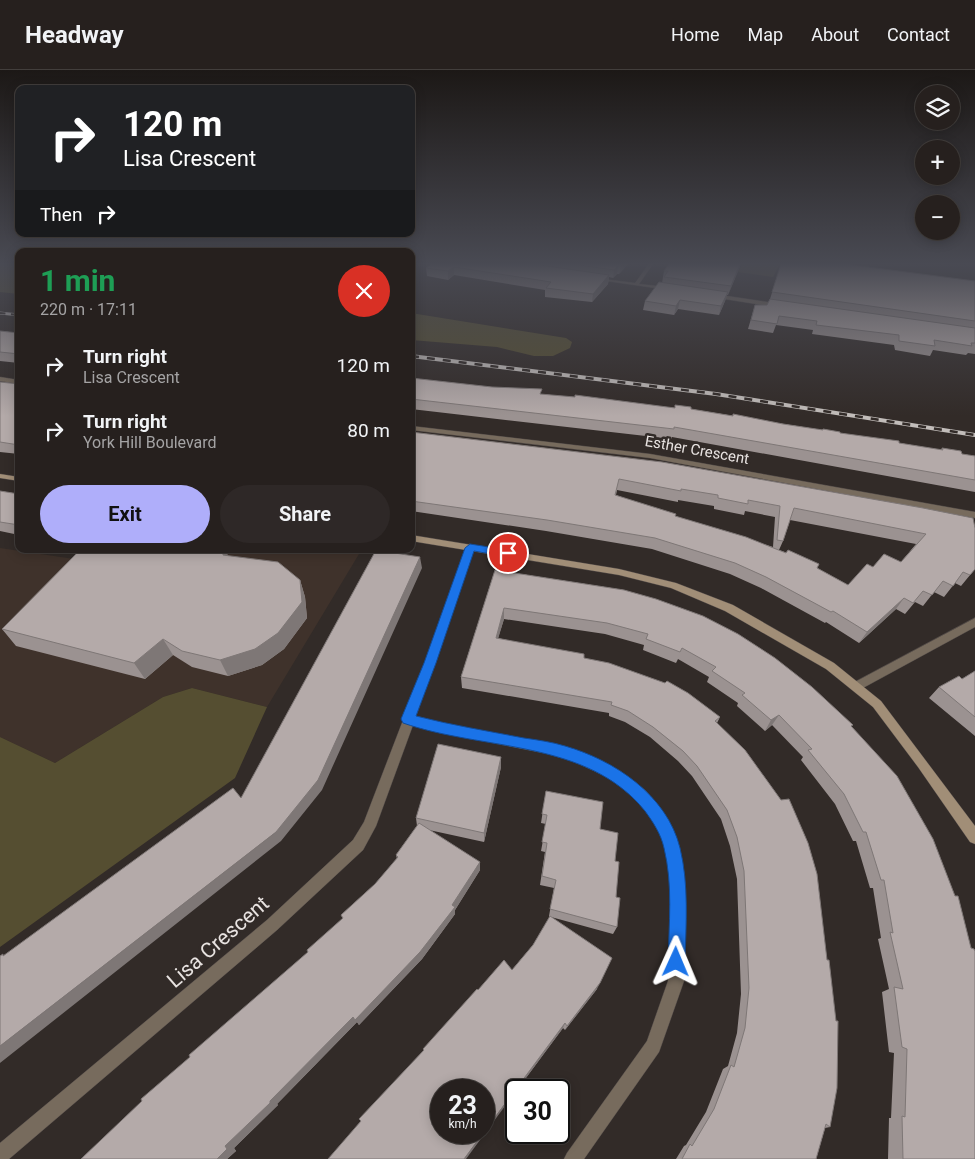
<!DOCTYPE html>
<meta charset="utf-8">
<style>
:root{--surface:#26201e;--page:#2e2827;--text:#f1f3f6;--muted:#a4a3a4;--line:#423e3c;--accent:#afaefa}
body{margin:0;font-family:Roboto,sans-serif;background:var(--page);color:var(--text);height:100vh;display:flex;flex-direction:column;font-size:19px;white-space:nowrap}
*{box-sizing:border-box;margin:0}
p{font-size:16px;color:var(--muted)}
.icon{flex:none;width:28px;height:28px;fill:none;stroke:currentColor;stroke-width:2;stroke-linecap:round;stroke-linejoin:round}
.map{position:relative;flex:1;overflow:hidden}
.details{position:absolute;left:15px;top:178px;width:400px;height:305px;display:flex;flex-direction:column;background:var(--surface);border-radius:10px;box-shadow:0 2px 12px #0003,0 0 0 1px var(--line)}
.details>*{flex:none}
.banner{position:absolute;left:15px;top:15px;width:400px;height:152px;border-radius:10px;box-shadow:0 2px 12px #0003,0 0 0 1px var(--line);background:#202124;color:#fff;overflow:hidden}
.fabs{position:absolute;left:915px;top:15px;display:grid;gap:10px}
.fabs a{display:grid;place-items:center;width:45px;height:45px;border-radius:50%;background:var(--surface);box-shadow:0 2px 12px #0003,0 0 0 1px var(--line);font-size:25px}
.speed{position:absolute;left:430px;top:1009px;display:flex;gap:10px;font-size:25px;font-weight:700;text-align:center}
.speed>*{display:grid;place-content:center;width:65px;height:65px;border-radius:50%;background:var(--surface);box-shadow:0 2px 12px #0003,0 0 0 1px var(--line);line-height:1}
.speed small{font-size:12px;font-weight:400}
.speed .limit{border:2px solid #111;border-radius:8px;background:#fff;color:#111}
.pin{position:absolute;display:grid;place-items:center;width:42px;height:42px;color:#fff;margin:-21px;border:2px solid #fff;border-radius:50%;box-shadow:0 1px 5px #0007}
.me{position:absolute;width:55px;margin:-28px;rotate:1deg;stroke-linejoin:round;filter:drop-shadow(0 0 4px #0008)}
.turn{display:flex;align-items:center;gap:18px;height:105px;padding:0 25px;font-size:22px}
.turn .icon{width:65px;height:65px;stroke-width:2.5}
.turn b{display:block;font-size:35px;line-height:42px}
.then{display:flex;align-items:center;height:48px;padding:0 25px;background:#0003;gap:10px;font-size:19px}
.round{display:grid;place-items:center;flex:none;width:52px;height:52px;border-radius:26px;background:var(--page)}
.head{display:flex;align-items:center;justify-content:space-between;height:85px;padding:0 25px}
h1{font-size:30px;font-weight:700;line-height:38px;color:#1e9e55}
.cta{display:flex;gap:10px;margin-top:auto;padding:10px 25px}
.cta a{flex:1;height:58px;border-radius:30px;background:var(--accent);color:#111;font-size:20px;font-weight:700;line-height:58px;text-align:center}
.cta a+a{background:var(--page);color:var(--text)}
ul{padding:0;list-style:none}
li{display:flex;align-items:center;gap:15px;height:65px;padding:0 25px}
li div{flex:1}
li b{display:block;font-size:19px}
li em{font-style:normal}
header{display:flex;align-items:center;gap:30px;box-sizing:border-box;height:70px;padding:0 25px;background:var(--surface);border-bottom:1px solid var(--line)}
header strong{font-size:24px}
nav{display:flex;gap:28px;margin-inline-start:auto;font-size:18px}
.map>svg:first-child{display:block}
.built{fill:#3f322b}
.green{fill:#554e31}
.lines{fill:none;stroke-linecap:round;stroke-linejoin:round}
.street-casing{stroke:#4f4846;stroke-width:1}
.secondary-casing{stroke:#4f4846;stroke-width:1}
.street{fill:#776b5d;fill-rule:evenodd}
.secondary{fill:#a18e77;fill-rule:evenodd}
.rail-far1-casing{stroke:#c2bdba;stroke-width:3}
.rail-casing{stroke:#c2bdba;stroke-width:4}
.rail-far1{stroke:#322b28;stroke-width:2;stroke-dasharray:5.5;stroke-linecap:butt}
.rail{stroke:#322b28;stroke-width:2.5;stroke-dasharray:8;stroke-linecap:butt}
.wall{fill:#9b9291;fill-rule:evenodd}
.shaded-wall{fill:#7e7776}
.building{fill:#b4aaa9;stroke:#7e7776;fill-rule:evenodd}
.route{fill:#1a73e8;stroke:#114b97}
.labels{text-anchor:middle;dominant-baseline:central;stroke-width:5;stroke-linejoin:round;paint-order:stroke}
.far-street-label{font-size:15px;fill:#e8e3e1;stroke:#322b28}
.near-street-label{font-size:21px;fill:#e8e3e1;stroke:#322b28}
</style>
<header>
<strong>Headway</strong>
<nav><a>Home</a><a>Map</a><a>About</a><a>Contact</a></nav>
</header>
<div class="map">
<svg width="975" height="1089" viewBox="0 0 975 1089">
<rect width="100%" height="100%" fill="#322b28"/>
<polygon class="built" points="0,478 81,490 93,479 362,479 267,637 192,618 163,627 55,693 0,667"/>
<g class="green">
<polygon points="0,194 19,194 19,224 0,222"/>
<polygon points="742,194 780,194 773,207 738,202"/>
<polygon points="411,243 566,268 572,272 570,278 553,286 534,286 497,277 411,270"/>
<polygon points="192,618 267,637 235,708 0,877 0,667 55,693 163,627"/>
</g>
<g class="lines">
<g class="street-casing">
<g id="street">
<polygon points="649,194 653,194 639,214 667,217 669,220 593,209 595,208 635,213"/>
<polygon points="714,224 781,234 784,236 781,238 712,227"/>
<polygon points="0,307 19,310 19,314 0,311"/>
<polygon points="411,356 650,384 975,442 975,448 650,388 411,360"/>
<polygon points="470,474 474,477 416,646 438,652 565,677 620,701 646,721 666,746 679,776 685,814 684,911 659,982 584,1089 564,1089 567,1083 647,971 668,911 671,814 665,776 656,754 636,729 612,709 564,687 438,662 413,655 376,756 363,780 277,860 9,1089 0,1089 0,1073 267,850 353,770 364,752 425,593 466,477"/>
<polygon points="975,548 975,557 861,619 857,620 853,619 851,616 853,613"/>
</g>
</g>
<g class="secondary-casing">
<g id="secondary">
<polygon points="0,404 19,407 19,411 0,408"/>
<polygon points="411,465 619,499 676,513 733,535 834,593 881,631 975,756 975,774 970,772 918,697 873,637 826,599 725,541 671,518 619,505 411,471"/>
</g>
</g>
<use href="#street" class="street"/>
<use href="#secondary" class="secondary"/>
<g class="rail-far1-casing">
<polyline id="rail-far1" points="0,243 19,245"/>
</g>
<g class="rail-casing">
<polyline id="rail" points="411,286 716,324 975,365"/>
</g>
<use href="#rail-far1" class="rail-far1"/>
<use href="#rail" class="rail"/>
</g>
<g class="wall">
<polygon points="432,194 628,194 619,204 617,204 613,208 609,207 608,214 592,232 545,227 545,220 454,205 448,210 427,206 426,198"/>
<polygon points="741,194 728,225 727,225 725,231 719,245 678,239 674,245 643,240 645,231 662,213 664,201"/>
<polygon points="781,194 975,211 975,284 968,283 966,285 933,280 930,286 895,280 894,275 812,264 813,260 776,255 773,263 748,259 755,235 767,235 770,229"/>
<polygon points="0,261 19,263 19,293 0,291"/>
<polygon points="411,308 541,324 675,338 675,335 691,339 822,360 823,359 840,363 941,380 942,378 962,384 975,386 975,422 672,367 672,369 411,339"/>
<polygon points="0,312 19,314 19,384 0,382"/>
<path d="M 411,362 L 923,438 L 975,499 L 961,516 L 955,513 L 944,527 L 934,522 L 923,536 L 915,532 L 905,544 L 896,539 L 859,573 L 826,552 L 825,553 L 761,518 L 730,504 L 652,479 L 546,461 L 411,441 ZM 617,420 L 678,432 L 678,430 L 714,436 L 714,439 L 744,445 L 745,441 L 775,447 L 773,477 L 675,446 L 616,425 ZM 790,450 L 916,474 L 901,492 L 873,497 L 848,515 L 817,498 L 819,494 L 779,480 L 783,471 Z"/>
<polygon points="0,421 19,424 19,465 0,461"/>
<polygon points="225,479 228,486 300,510 305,527 307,548 284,579 262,595 228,606 192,597 173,585 145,609 16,576 2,559"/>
<polygon points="495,500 624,520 851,657 975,1089 888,1089 889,1048 891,1048 894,983 889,982 882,922 889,919 878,869 881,868 873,818 870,818 856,771 853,771 835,734 801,690 803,687 772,655 765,661 737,636 738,633 707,612 709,607 678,589 676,593 643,580 644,575 605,564 504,549 498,568 584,588 720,647 717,653 830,1057 825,1058 816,1089 676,1089 684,1076 686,1075 706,1042 723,999 728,996 737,963 741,924 737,809 730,776 721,749 692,706 678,691 650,667 625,652 609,646 609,643 462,618 461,607"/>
<polygon points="975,601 975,666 929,628 939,617 962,609"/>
<polygon points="501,687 501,697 484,772 429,760 480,800 455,840 455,844 422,889 359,955 357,952 277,1034 278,1035 234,1078 236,1081 227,1089 81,1089 190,987 308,882 343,849 341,845 375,814 397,789 396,785 417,756 416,748"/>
<polygon points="546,721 600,759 615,791 617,857 613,864 551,847 597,919 565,960 563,958 517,1020 516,1020 424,980 478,920 512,900 533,875 550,847 549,846 554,818 540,815 545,782 541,781 546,754 541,753"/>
</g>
<g class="shaded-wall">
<polygon points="622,194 628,194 619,204 621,196"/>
<polygon points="740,194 741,194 728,225 731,216"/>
<polygon points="618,196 617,204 613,208 614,200"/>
<polygon points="454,197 454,205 448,210 448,201"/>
<polygon points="609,205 608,214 592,232 593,224"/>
<polygon points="728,222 725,231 719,245 721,236"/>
<polygon points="680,230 678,239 674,245 676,236"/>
<polygon points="223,479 225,479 230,491 223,485"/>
<polygon points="420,487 422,498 322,720 281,771 0,993 0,976 276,762"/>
<polygon points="300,510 305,527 307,548 284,579 262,595 228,606 220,590"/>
<polygon points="904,528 896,539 859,573 867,562"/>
<polygon points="504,538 504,549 495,579 496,568"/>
<polygon points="163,569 173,585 145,609 134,593"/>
<polygon points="779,645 772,655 765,661 771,650"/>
<polygon points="501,687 501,697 484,772 484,763"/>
<polygon points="480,792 480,800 455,840 455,844 422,889 359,955 357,952 277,1034 278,1035 234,1078 236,1081 227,1089 217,1089 225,1076 270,1031 452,835"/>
<polygon points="600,913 597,919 565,960 567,956"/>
<polygon points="565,953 563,958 517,1020 516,1020 516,1021 466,1089 464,1089"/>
</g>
<g class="building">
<polygon points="432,194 533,194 609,205 593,224 546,218 551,212 454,197 448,201 426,198"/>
<polygon points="573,194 622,194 621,196 618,196 614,200"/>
<polygon points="669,194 740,194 731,216 664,207 668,201 664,201"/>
<polygon points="781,194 845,194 975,211 975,251 772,222"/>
<polygon points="659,212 728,222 721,236 680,230 676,236 645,231"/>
<polygon points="770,229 975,258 975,273 971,273 972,276 934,270 935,276 899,271 899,265 816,255 817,251 779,246 777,254 751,250 755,235 767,235"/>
<polygon points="0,261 19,263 19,284 0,282"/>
<polygon points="411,308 492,317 542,319 540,324 575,327 575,325 675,338 675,335 691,337 691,339 733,346 733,344 783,354 823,360 823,359 840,362 840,363 899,371 899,373 943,380 942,378 961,381 962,384 975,386 975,410 674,357 674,359 411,329"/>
<polygon points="0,312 19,314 19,375 0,372"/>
<path d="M 411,362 L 662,392 L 923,438 L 973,448 L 975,458 L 975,499 L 970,505 L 963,502 L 953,516 L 943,511 L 932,525 L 923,521 L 913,533 L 904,528 L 867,562 L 833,541 L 831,542 L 766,507 L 735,493 L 655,468 L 547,450 L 411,431 ZM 619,409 L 681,421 L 681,419 L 718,425 L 718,428 L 748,434 L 748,430 L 780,436 L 777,470 L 783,471 L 794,438 L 926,464 L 901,492 L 884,484 L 873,497 L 867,494 L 848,515 L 817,498 L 819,494 L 788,480 L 786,483 L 746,467 L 675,446 L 676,444 L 615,425 Z"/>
<polygon points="0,421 19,424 19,455 0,452"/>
<polygon points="81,479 223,479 223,485 278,492 300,510 302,532 278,563 255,579 220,590 182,581 163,569 134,593 2,559"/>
<polygon points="376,480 420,487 318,710 276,762 0,976 0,886 3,884 3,886 233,718 241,728"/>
<polygon points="495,500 624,520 656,529 703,546 738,564 775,588 812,617 853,655 851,656 897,706 933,769 955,826 958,826 971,878 974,879 975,881 975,1089 903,1089 902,1046 905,1047 907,979 902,977 894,917 903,919 890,862 893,863 884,810 881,810 866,762 863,762 844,724 808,680 812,679 779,645 771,650 742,625 745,623 712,601 716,597 682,578 680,582 646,569 648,564 607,553 504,538 496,568 584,584 584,588 609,593 665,613 667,611 688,623 720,647 715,651 745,680 781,730 789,729 808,773 817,804 827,890 829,890 836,951 838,951 837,1018 830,1057 826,1054 816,1089 682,1089 690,1074 692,1076 714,1039 731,995 734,997 745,958 749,918 744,801 737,767 727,740 697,696 683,681 653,657 628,641 611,635 612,632 461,607"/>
<polygon points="975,601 975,647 939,617 959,606 962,609"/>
<polygon points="438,674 501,687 484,763 416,748"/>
<polygon points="546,721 603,732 600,759 618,763 615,791 619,792 616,827 620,828 617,857 550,839 556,810 542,806 547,773 542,772 547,745 542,744"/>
<polygon points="419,753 480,792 452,835 455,837 420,882 355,950 353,947 270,1031 270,1033 225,1076 227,1079 217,1089 81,1089 142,1031 141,1029 190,987 189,985 308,882 307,880 343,848 341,845 375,814 398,787 396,785"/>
<path d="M 550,846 L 612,888 L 600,913 L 567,956 L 565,953 L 464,1089 L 328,1089 L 361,1051 L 359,1049 L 424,980 L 423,979 L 477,919 L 478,920 L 504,890 L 512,900 L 533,875 ZM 441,1020 L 484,1020 L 484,1062 L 441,1062 Z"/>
</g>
<linearGradient id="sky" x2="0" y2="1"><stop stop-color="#1c1816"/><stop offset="0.56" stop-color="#494a53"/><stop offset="1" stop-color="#494a53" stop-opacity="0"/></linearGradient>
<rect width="975" height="346" fill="url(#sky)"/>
<path class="route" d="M 470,474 L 508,480 L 513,483 L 508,487 L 474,481 L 436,593 L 416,646 C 451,655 488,661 524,668 C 538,670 552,672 565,676 C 614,690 667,725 680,778 C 689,815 686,853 685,892 L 683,898 L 676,900 L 670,898 L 668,892 C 669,853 673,815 664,778 C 661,764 653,752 645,741 C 587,669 483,681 403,653 L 401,649 L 424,593 L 465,478 Z"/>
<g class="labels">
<g class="far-street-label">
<text transform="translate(697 380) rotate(10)">Esther Crescent</text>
</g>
<g class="near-street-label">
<text transform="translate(218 872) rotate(-41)">Lisa Crescent</text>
</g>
</g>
</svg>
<div class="fabs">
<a><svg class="icon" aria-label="layers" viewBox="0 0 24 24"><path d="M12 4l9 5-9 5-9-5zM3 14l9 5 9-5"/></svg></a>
<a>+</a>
<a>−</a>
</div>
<div class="speed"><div>23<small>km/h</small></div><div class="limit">30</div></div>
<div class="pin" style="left:508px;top:483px;background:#d93025"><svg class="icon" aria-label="arrive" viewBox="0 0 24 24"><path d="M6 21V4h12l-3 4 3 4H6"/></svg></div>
<svg class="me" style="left:676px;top:892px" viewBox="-20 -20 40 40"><path d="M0-17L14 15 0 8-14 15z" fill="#1a73e8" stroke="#fff" stroke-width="4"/></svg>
<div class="banner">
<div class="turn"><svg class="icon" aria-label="right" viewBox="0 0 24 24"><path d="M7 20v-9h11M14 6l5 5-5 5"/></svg><div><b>120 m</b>Lisa Crescent</div></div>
<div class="then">Then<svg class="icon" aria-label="right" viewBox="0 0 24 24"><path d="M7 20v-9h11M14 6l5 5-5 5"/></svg></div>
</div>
<section class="details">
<div class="head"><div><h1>1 min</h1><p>220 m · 17:11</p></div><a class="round" style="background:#d93025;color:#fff"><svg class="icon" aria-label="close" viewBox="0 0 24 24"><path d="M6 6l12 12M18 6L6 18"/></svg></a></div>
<ul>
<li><svg class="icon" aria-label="right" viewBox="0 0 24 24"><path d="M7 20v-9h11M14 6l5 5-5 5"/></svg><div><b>Turn right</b><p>Lisa Crescent</p></div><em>120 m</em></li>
<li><svg class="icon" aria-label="right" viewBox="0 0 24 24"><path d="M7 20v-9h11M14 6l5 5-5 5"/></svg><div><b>Turn right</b><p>York Hill Boulevard</p></div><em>80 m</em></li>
</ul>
<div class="cta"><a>Exit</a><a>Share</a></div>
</section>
</div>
